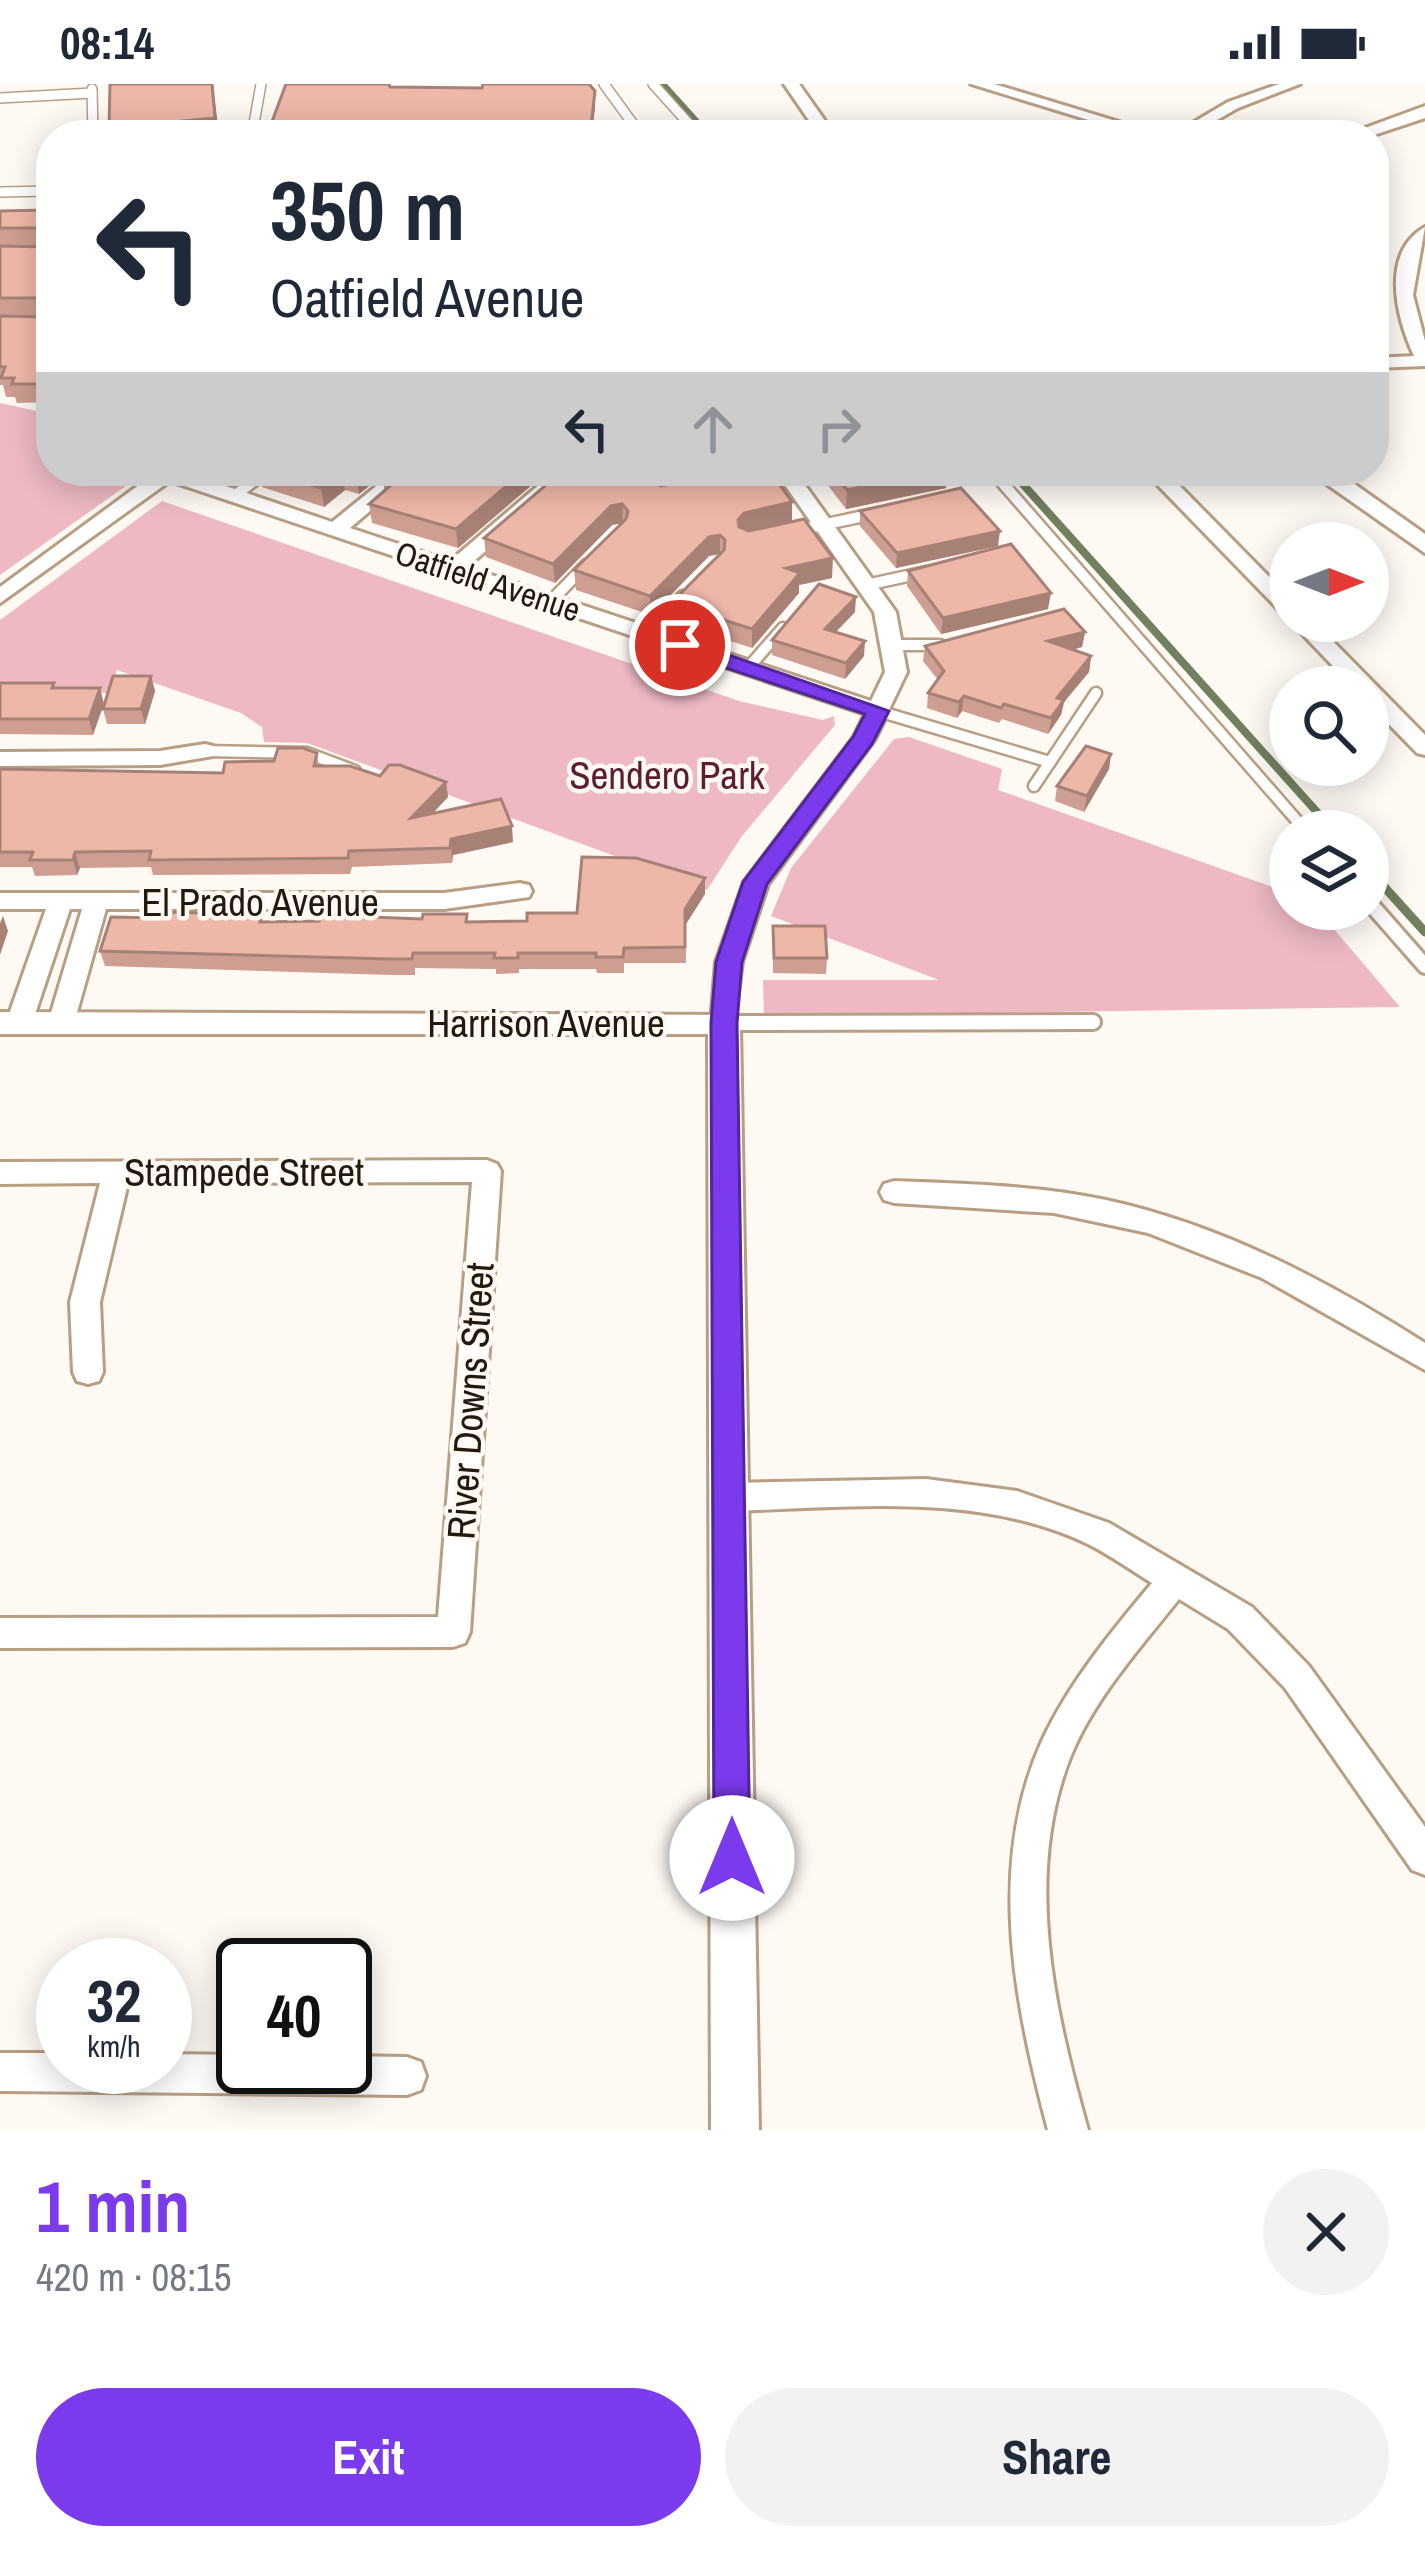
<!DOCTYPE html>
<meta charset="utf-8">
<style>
:root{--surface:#fff;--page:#f2f2f3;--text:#1f2937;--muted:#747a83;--accent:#7c3aed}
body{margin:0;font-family:"Archivo Narrow",sans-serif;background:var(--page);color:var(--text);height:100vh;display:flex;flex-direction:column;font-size:45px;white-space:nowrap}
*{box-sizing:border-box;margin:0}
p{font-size:39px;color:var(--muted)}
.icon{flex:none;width:66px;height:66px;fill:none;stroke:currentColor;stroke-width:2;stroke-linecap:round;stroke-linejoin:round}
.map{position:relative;height:2046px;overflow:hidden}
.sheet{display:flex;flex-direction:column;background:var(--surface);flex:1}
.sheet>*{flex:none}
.guide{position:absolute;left:36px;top:36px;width:1353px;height:366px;border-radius:48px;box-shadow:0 6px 30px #0003;background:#fff;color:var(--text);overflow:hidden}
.needle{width:78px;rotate:90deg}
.tools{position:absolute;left:1269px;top:438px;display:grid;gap:24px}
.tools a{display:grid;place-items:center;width:120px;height:120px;border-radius:50%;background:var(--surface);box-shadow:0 6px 30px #0003;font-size:60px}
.speed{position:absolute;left:36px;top:1854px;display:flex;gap:24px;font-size:60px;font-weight:700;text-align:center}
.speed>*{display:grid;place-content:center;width:156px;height:156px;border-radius:50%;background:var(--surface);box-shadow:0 6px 30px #0003;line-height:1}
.speed small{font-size:30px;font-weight:400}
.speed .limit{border:6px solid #111;border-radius:18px;background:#fff;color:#111}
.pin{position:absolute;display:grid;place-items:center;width:102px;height:102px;color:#fff;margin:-51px;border:6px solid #fff;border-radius:50%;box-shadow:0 3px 12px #0007}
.me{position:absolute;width:132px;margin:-66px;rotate:0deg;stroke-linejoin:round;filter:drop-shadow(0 0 9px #0008)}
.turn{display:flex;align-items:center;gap:42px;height:252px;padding:0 36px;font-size:54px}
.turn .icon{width:156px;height:156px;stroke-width:2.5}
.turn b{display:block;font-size:84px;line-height:102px}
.lanes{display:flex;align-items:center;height:114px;padding:0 36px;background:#0003;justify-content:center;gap:60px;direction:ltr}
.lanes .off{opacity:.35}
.round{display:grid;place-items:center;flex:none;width:126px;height:126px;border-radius:63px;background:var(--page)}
.overview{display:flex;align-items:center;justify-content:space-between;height:204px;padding:0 36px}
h1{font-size:72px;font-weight:800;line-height:90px;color:var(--accent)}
.button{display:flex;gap:24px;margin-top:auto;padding:24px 36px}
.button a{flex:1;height:138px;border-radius:72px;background:var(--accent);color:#fff;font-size:48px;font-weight:800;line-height:138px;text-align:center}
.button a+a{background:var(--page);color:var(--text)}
.status{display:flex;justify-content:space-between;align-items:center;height:84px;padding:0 60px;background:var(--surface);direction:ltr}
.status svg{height:33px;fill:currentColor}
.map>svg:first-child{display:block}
.green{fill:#eeb9c3}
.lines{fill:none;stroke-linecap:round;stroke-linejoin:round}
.stream-far2{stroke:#71805f;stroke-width:6}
.stream-far1{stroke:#71805f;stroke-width:8}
.stream{stroke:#71805f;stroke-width:9}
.service-far2-casing{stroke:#b89f84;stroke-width:12}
.service-far1-casing{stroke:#b89f84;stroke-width:15}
.service-casing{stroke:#b89f84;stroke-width:20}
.minor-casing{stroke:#b89f84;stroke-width:6}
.tertiary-casing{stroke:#b89f84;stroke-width:6}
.service-far2{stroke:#fff;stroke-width:9}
.service-far1{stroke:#fff;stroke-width:10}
.service{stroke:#fff;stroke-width:14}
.minor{fill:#fff;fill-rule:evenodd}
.tertiary{fill:#fff;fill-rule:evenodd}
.wall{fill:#cd9e91}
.shaded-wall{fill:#a78176}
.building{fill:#eeb8a9;stroke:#a78176;stroke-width:3}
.route{fill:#7c3aed;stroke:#51269a;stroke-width:3}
.labels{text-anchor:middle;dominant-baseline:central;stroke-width:9;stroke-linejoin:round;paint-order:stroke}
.far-street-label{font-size:33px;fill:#22190f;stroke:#fef9f3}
.park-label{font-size:39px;fill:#5d1d30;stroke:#fef9f3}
.street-label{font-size:39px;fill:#22190f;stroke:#fef9f3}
</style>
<div class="status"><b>08:14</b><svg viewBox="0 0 49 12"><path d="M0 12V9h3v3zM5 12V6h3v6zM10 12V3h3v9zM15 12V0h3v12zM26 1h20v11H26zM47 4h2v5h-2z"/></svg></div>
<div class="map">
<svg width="1425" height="2046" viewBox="0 0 1425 2046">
<rect width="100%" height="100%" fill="#fef9f3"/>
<g class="green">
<polygon points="0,319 51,330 51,387 147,387 0,491"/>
<polygon points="162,417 739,617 823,636 834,632 835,641 742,752 707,806 307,659 264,658 262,643 241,629 117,586 109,609 0,608 0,536"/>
<polygon points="909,653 1002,685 998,706 1290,809 1290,825 1317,825 1400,923 764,932 763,896 939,896 771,832 791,784 894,655"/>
</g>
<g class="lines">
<polyline class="stream-far2" points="663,0 709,51"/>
<polyline class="stream-far1" points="1011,387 1334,747"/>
<polyline class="stream" points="1368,785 1425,848"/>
<g class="service-far2-casing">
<g id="service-far2">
<polyline points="604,0 641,51"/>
<polyline points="653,0 699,51"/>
<polyline points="92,5 93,51"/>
<polyline points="0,14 92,9"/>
<polyline points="252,51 261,0"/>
<polyline points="0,108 51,107"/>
</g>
</g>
<g class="service-far1-casing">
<g id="service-far1">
<polyline points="992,387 1306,747"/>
<polyline points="234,412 267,387"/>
<polyline points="794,447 878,429"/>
<polyline points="866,501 926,488"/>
<polyline points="550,518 586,481"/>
<polyline points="646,550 683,512"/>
<polyline points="891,561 940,561"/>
<polyline points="748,584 783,544"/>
<polyline points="878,627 1050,678"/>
<polyline points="205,667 307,669 355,687"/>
<polyline points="1034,702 1096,609"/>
</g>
</g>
<g class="service-casing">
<g id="service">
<polyline points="1368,817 1425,882"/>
<polyline points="726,939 1093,938"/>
</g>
</g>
<g class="minor-casing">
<g id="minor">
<polygon points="784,0 799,0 835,51 819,51"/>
<polygon points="971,0 994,0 1162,51 1137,51"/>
<polygon points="1279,0 1300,0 1238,24 1191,51 1172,51 1228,18"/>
<path d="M 1425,143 L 1413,211 L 1425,257 L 1425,282 L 1374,284 L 1374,274 L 1414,272 C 1396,233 1380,169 1425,143 Z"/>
<polygon points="158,387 181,387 332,438 395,387 417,387 350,444 450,477 540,400 522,387 551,387 559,393 557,406 467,483 871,617 885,588 874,528 775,387 795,387 896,528 907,588 875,655 768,800 742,878 733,946 715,946 711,939 716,878 744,798 854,653 865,630 170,397 0,519 0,503"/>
<polygon points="1144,387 1165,387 1290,514 1290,532 1283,530"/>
<polygon points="1290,537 1313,537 1425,651 1425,671 1417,669 1368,619 1368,603 1353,603"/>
<polygon points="205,660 213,662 213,672 160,681 0,682 0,668 160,667"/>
<polygon points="520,799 529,801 532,807 529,813 444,825 106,825 74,939 61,948 48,939 82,825 70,825 32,939 19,948 6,939 46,825 0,825 0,809 444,809"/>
<polygon points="487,1076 497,1080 501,1087 470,1548 465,1559 453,1563 0,1564 0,1534 438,1533 472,1098 128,1099 100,1218 103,1288 99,1297 88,1300 77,1297 73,1288 70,1218 100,1099 0,1100 0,1078"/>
<path d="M 894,1097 C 965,1100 1036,1101 1106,1116 C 1221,1141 1326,1196 1425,1259 L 1425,1286 L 1262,1194 L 1148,1149 L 1054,1129 L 894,1119 L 884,1116 L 880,1108 L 884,1100 Z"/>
<path d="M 926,1395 L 1017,1407 L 1109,1439 L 1252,1523 L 1309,1582 L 1425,1743 L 1425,1791 L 1412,1786 L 1285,1604 L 1228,1545 L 1179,1515 C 1140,1564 1093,1616 1070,1674 C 1023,1794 1055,1928 1088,2046 L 1048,2046 C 1015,1921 986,1781 1042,1657 C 1069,1599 1111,1548 1152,1499 C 1131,1486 1110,1471 1088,1460 C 978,1407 847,1424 729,1427 L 718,1423 L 713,1413 L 718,1403 L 729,1399 Z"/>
<polygon points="0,1969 63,1969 63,1983 165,1983 165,1970 243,1971 243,1983 345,1983 345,1972 407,1973 421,1978 426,1992 421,2006 407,2011 0,2007"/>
</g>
</g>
<g class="tertiary-casing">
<g id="tertiary">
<polygon points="1425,22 1425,34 1374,51 1346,51"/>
<polygon points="1308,387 1336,387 1425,450 1425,469"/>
<polygon points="0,928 735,931 740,939 759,2046 711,2046 708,950 0,950"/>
</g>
</g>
<use href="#service-far2" class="service-far2"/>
<use href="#service-far1" class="service-far1"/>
<use href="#service" class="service"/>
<use href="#minor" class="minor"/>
<use href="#tertiary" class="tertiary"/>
</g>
<g class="wall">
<polygon points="44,126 48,144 40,162 51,163 51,318 17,319 15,313 6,313 3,301 0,301 0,127"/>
<polygon points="214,387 254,387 240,395"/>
<polygon points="259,387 388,387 359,410 345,406 324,423 262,403"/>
<polygon points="556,387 731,387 792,418 792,437 832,494 799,501 799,509 752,564 671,538 671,519 719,470 709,472 651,531 576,506 574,486 621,439 612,441 555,499 486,473 484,454 559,390"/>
<polygon points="817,387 948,387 946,404 846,425"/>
<polygon points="384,400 533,400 458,464 372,439 369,420 384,407"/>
<polygon points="860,427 998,462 896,484 860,442"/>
<polygon points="908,487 1048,525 941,550 907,502"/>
<polygon points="855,528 836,548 864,572 845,595 772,571 772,556"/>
<polygon points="1085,548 1082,563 1072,566 1091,572 1089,588 1064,618 1061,631 1048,650 1002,635 999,639 962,627 957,634 927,624 928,609 938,596 923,577 925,562"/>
<polygon points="151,592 155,607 145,640 107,640 103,625"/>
<polygon points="0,599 56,604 100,604 93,651 0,650"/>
<polygon points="317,669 319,682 380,692 446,698 448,713 433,729 513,758 453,771 452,779 352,783 350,790 153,791 151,783 80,784 77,791 35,792 32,783 0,783 0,685 223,689"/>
<polygon points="1111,670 1109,685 1084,728 1055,717 1057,702"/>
<polygon points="705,810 686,840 686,879 624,879 624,889 597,889 596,885 519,885 519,889 496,890 496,885 415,884 415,891 392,891 105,882 100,867 163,834 261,831 263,838 527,837"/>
<polygon points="773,842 827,874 826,890 773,889"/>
</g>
<g class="shaded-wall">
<polygon points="213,0 219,51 110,51 109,44"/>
<polygon points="595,7 595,24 592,51 590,51"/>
<polygon points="44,126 48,144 40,162 36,144"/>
<polygon points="238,387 254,387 240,395"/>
<polygon points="342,387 345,406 324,423 321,404"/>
<polygon points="362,387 388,387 359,410 356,391"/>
<polygon points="524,387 532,387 533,400 458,464 456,445"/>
<polygon points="652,387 731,387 650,408 650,389"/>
<polygon points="936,387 948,387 946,404 846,425 847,406"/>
<polygon points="792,418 792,437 737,455 738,436 744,429"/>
<polygon points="622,420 623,439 612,441 555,499 553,480 611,422"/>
<polygon points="1000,447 998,462 896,484 897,469"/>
<polygon points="720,451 720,470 709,472 651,531 650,512 709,453"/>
<polygon points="833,474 832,494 799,501 799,509 752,564 752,545 786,484"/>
<polygon points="1051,509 1048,525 941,550 943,534"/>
<polygon points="856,513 855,528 824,560 825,545"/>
<polygon points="1085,548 1082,563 1045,573 1048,557"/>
<polygon points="865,557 864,572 845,595 846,579"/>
<polygon points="1091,572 1089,588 1064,618 1061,631 1048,650 1057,614"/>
<polygon points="151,592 155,607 145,640 141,625"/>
<polygon points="100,604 104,620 93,651 89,635"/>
<polygon points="964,612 962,627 957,634 959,618"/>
<polygon points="1111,670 1109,685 1084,728 1087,712"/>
<polygon points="446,698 448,713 414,749 411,734"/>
<polygon points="512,742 513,758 453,771 452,779 451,755"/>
<polygon points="75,768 80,784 77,791 73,776"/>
<polygon points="705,794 705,810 686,840 685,825"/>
<polygon points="3,832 8,847 0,871 0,839"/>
</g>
<g class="building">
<polygon points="110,0 212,0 215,34 109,44"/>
<polygon points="286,0 389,0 390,3 482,4 483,0 589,0 595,7 590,51 267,51"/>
<polygon points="44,126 36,144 0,144 0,127"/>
<polygon points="0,162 51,163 51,300 12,300 14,294 1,294 5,283 0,283 0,232 46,233 51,219 46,214 0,214"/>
<polygon points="268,387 342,387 321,404"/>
<polygon points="399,387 524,387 456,445 369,420 390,402 384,400"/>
<polygon points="560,387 652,387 650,389 651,398 661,402 735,387 770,387 792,418 744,429 738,436 739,443 749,447 804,435 833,474 786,484 800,489 752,545 671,519 724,466 725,456 720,451 709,453 650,512 574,486 626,435 628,427 622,420 611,422 553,480 484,454 559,390"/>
<polygon points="833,387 936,387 847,406"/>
<polygon points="961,404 1000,447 897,469 860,427"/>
<polygon points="1011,460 1051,509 943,534 908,487"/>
<polygon points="819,500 856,513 825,545 865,557 846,579 772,556"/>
<polygon points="1064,525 1085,548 1048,557 1091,572 1057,614 1064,616 1051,634 1004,620 1001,624 964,612 959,618 928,609 944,587 925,562"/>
<polygon points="113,592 151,592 141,625 103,625"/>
<polygon points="0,599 54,599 52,604 100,604 89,635 0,635"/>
<polygon points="1086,662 1111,670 1087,712 1057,702"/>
<polygon points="278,664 303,664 317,669 314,682 350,682 380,692 389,681 400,681 446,698 411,734 501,715 512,742 451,755 450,764 349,767 348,774 149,776 151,767 75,768 73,776 30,776 33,768 0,768 0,685 223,689 225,678 274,677"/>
<polygon points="582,773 636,774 705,794 685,825 685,863 624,864 623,873 596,873 596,869 518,869 518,874 494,874 495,869 413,869 412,875 389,875 100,867 111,833 163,834 165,828 261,831 260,838 319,837 320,831 422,835 423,830 467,830 466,838 527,837 527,829 577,829"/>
<polygon points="773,842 825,842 827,874 774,874"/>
</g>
<polygon class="route" points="680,554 889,627 872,660 767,800 742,878 737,939 750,1774 745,1787 732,1792 719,1787 714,1774 711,939 716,878 743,798 853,653 865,630 672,566 669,561"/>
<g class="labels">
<g class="far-street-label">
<text transform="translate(488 497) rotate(18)">Oatfield Avenue</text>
</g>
<g class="park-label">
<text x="667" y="691">Sendero Park</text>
</g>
<g class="street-label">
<text x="260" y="818">El Prado Avenue</text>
<text x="546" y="939">Harrison Avenue</text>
<text x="244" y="1088">Stampede Street</text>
<text transform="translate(470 1317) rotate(-86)">River Downs Street</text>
</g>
</g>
</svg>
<div class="tools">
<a><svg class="needle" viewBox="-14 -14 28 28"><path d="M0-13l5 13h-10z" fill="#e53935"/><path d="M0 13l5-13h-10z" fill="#747a83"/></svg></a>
<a><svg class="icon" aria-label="search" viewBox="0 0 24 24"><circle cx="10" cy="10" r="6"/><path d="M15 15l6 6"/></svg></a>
<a><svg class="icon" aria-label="layers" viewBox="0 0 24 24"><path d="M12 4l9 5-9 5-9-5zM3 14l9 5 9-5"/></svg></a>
</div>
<div class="speed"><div>32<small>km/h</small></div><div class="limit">40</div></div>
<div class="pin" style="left:680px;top:561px;background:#d93025"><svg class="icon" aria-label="arrive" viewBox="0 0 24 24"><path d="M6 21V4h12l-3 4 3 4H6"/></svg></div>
<svg class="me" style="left:732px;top:1774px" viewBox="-20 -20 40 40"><circle r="19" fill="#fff"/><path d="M0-13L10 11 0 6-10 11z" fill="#7c3aed"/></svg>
<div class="guide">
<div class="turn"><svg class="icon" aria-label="left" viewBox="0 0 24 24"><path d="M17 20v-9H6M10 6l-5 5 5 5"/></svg><div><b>350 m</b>Oatfield Avenue</div></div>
<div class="lanes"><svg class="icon" aria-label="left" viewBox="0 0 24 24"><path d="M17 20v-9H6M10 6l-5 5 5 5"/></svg><svg class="icon off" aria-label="ahead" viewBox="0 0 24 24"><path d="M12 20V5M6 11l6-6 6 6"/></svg><svg class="icon off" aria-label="right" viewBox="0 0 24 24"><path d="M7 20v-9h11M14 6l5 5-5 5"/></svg></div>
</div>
</div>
<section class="sheet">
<div class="overview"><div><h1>1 min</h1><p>420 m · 08:15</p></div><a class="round"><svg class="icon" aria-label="close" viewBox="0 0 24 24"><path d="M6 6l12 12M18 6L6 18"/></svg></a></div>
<div class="button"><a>Exit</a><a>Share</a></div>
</section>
